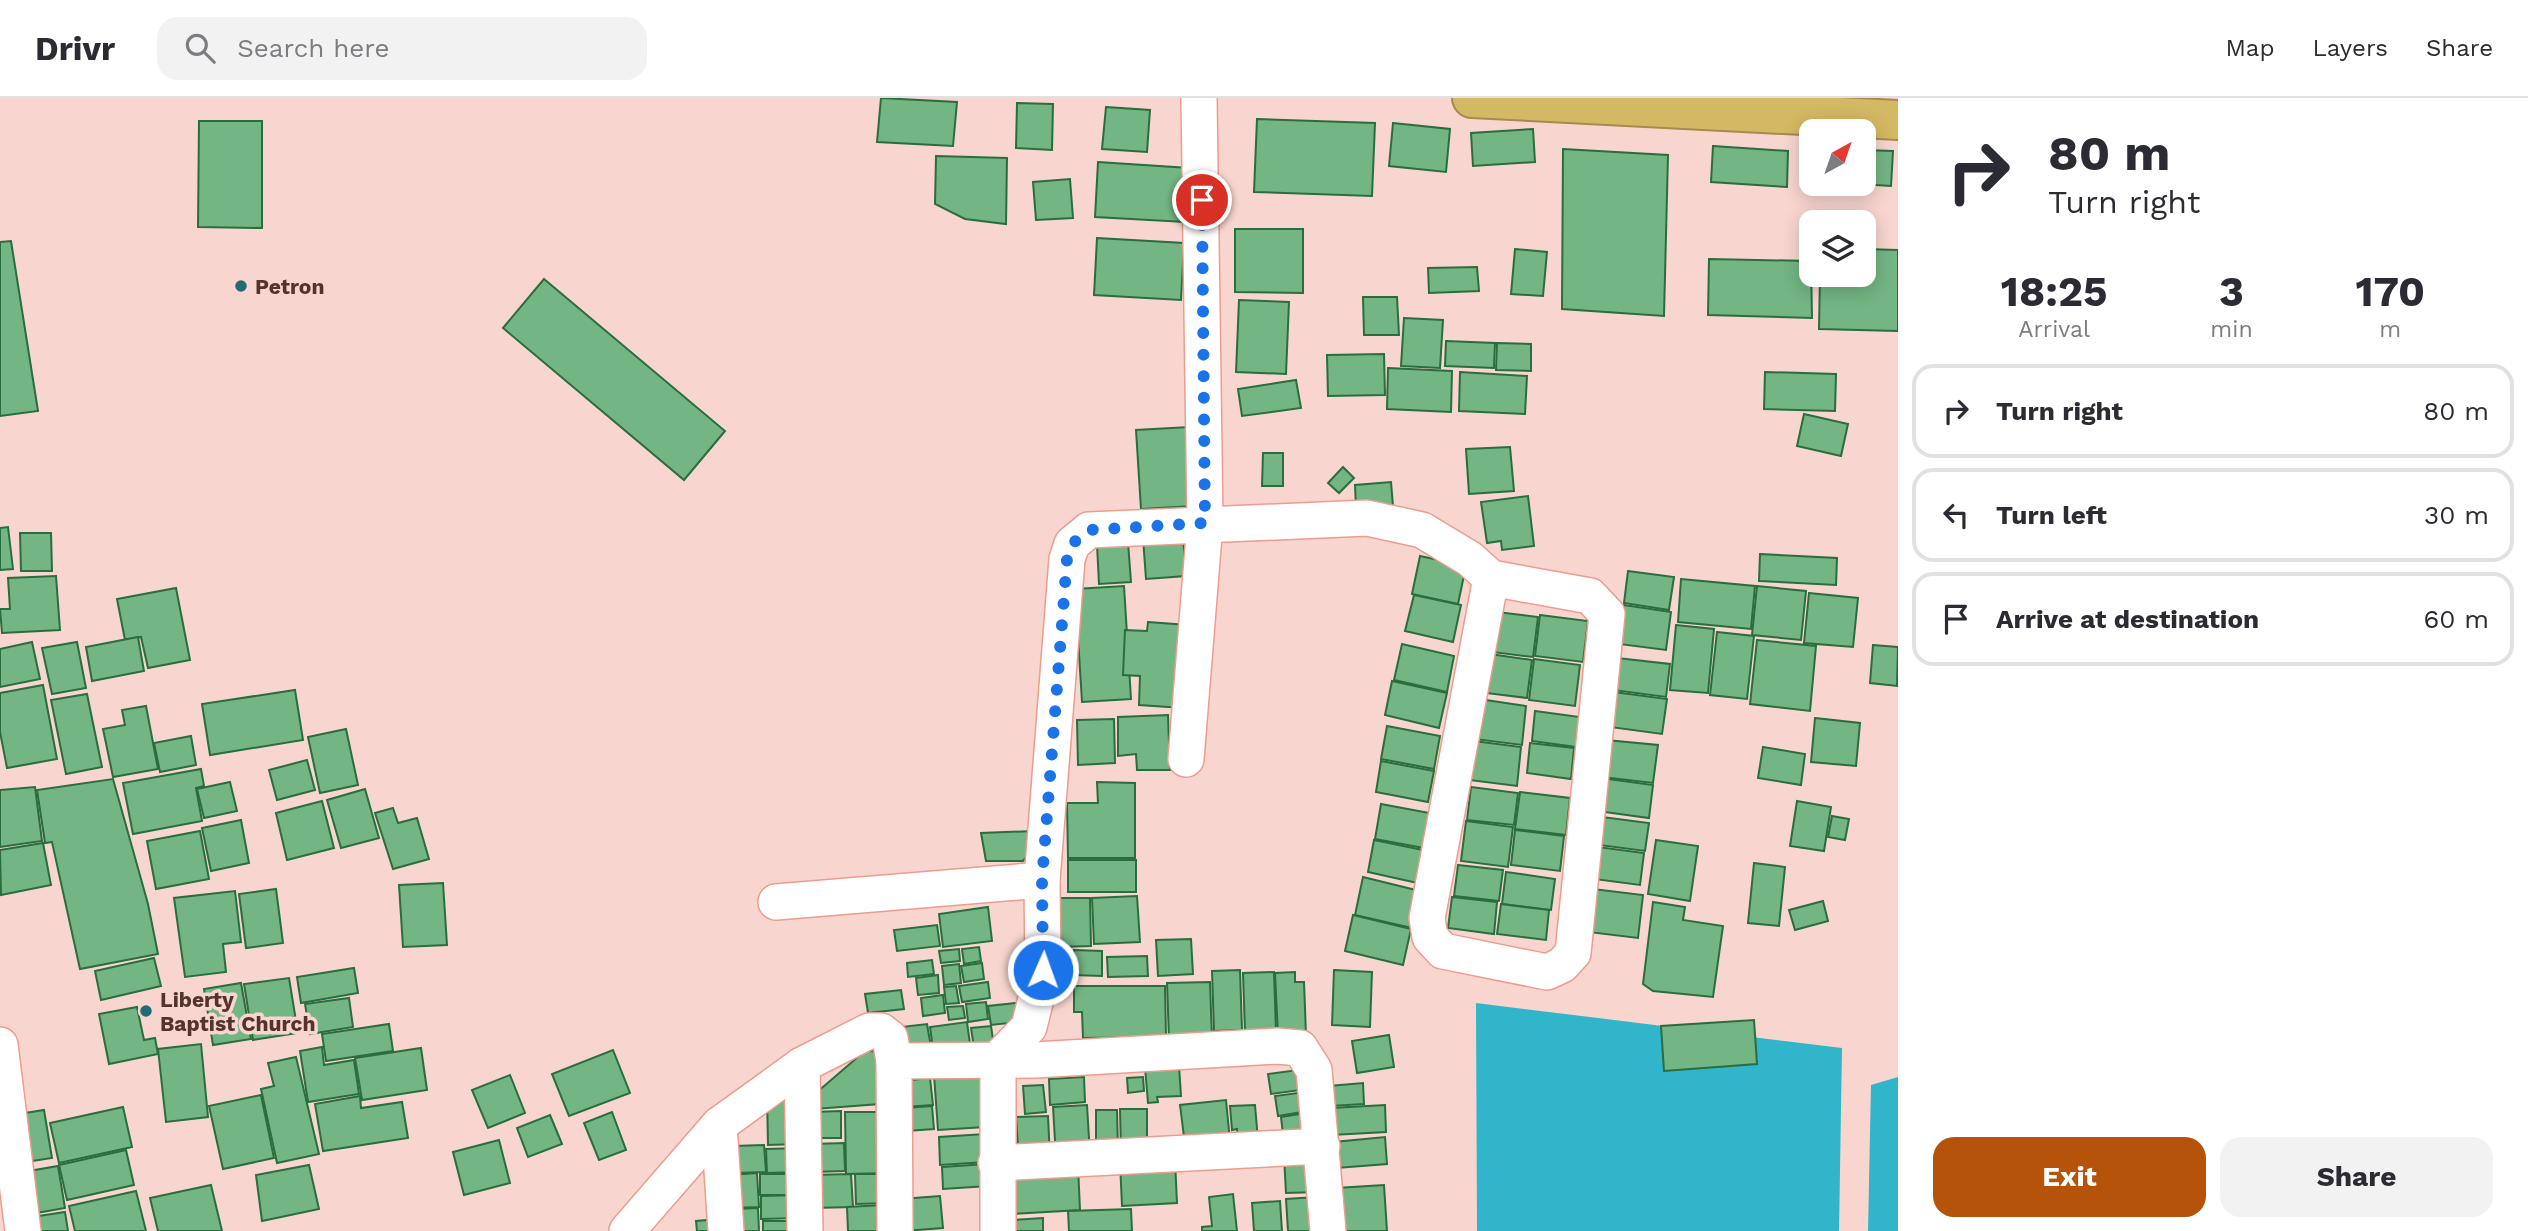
<!DOCTYPE html>
<style>
:root{--surface:#fff;--page:#f2f2f3;--text:#2b2b33;--muted:#7c7c81;--line:#e1e1e2;--accent:#b45309}
body{margin:0;font-family:"Work Sans",sans-serif;background:var(--page);color:var(--text);height:100vh;display:flex;flex-direction:column;font-size:26px;white-space:nowrap}
*{box-sizing:border-box;margin:0}
p{font-size:23px;color:var(--muted)}
.icon{flex:none;width:38px;height:38px;fill:none;stroke:currentColor;stroke-width:2;stroke-linecap:round;stroke-linejoin:round}
.map{position:relative;flex:1;overflow:hidden}
.side{display:flex;flex-direction:column;background:var(--surface);width:630px}
.side>*{flex:none}
.hud{background:#fff;color:var(--text);overflow:hidden}
.needle{width:46px;rotate:40deg}
.tools{position:absolute;left:1799px;top:21px;display:grid;gap:14px}
.tools a{display:grid;place-items:center;width:77px;height:77px;border-radius:14px;background:var(--surface);box-shadow:0 4px 18px #0003;font-size:35px}
.pin{position:absolute;display:grid;place-items:center;width:60px;height:60px;color:#fff;margin:-30px;border:4px solid #fff;border-radius:50%;box-shadow:0 2px 7px #0007}
.me{position:absolute;width:77px;margin:-38px;rotate:2deg;stroke-linejoin:round;filter:drop-shadow(0 0 5px #0008)}
.turn{display:flex;align-items:center;gap:24px;height:147px;padding:0 35px;font-size:32px}
.turn .icon{width:91px;height:91px;stroke-width:2.5}
.turn b{display:block;font-size:49px;line-height:60px}
.eta{display:flex;justify-content:space-evenly;align-items:center;height:119px;text-align:center}
.eta b{font-size:42px;font-weight:700;line-height:49px}
.primary-button{display:flex;gap:14px;margin-top:auto;padding:14px 35px}
.primary-button a{flex:1;height:80px;border-radius:21px;background:var(--accent);color:#fff;font-size:28px;font-weight:700;line-height:80px;text-align:center}
.primary-button a+a{background:var(--page);color:var(--text)}
ul{padding:0;list-style:none}
li{display:flex;align-items:center;gap:21px;height:94px;margin:0 14px 10px;padding:0 21px;border:4px solid var(--line);border-radius:21px}
li div{flex:1}
li b{display:block;font-size:26px}
li em{font-style:normal}
header{display:flex;align-items:center;gap:42px;box-sizing:border-box;height:98px;padding:0 35px;background:var(--surface);border-bottom:2px solid var(--line)}
header strong{font-size:33px}
nav{display:flex;gap:38px;margin-inline-start:auto;font-size:24px}
.search{width:490px;height:63px;background:var(--page);display:flex;align-items:center;gap:18px;box-sizing:border-box;padding:0 24px;border-radius:21px;color:var(--muted);font-size:26px}
main{display:flex;flex:1;min-height:0}
.map>svg:first-child{display:block}
.water{fill:#30b5ca}
.building{fill:#73b583;stroke:#2a6d3e;stroke-width:2}
.lines{fill:none;stroke-linecap:round;stroke-linejoin:round}
.minor-casing{stroke:#ed9c8e;stroke-width:38}
.highway-casing{stroke:#a88950;stroke-width:42}
.minor{stroke:#fff;stroke-width:35}
.highway{stroke:#d5b863;stroke-width:38}
.route{stroke:#1a73e8;stroke-width:12;stroke-dasharray:0 21.6}
.poi-dot{fill:#216a76;stroke:#f8d6cf;stroke-width:2.5}
.labels{text-anchor:middle;dominant-baseline:central;stroke-width:7;stroke-linejoin:round;paint-order:stroke}
.poi-label{font-size:21px;font-weight:bold;fill:#54332d;stroke:#f8d6cf;text-anchor:start}
</style>
<header>
<strong>Drivr</strong>
<div class="search"><svg class="icon" aria-label="search" viewBox="0 0 24 24"><circle cx="10" cy="10" r="6"/><path d="M15 15l6 6"/></svg>Search here</div>
<nav><a>Map</a><a>Layers</a><a>Share</a></nav>
</header>
<main>
<div class="map">
<svg width="1898" height="1133" viewBox="0 0 1898 1133">
<rect width="100%" height="100%" fill="#f8d6cf"/>
<g class="water">
<polygon points="1476,905 1842,950 1839,1133 1477,1133"/>
<polygon points="1898,979 1898,1133 1868,1133 1871,987"/>
</g>
<g class="building">
<polygon points="881,0 957,4 953,48 877,44"/>
<polygon points="1017,5 1053,6 1052,52 1016,50"/>
<polygon points="1106,9 1150,12 1147,54 1102,51"/>
<polygon points="1257,21 1375,25 1372,98 1254,94"/>
<polygon points="199,23 262,23 262,130 198,129"/>
<polygon points="1393,25 1450,31 1446,74 1389,68"/>
<polygon points="1533,31 1535,64 1473,68 1471,35"/>
<polygon points="1713,48 1788,53 1787,89 1711,84"/>
<polygon points="1807,49 1811,49 1811,86 1843,86 1843,94 1806,94"/>
<polygon points="1563,51 1668,57 1664,218 1562,211"/>
<polygon points="1864,52 1893,53 1891,88 1859,86 1864,86"/>
<polygon points="936,58 1007,60 1006,126 965,121 935,106"/>
<polygon points="1098,64 1189,70 1185,124 1095,119"/>
<polygon points="1070,81 1073,120 1036,122 1033,84"/>
<polygon points="1235,131 1303,131 1303,195 1235,194"/>
<polygon points="1097,140 1184,145 1181,202 1094,197"/>
<polygon points="11,143 38,313 0,318 0,144"/>
<polygon points="1515,151 1547,154 1543,198 1511,196"/>
<polygon points="1864,151 1898,152 1898,233 1819,231 1820,177 1864,177"/>
<polygon points="1709,161 1811,163 1812,220 1708,217"/>
<polygon points="1477,169 1479,193 1429,195 1428,170"/>
<polygon points="544,181 725,333 684,382 503,230"/>
<polygon points="1363,199 1397,199 1399,237 1364,237"/>
<polygon points="1239,202 1289,204 1286,276 1236,274"/>
<polygon points="1404,220 1443,222 1440,270 1401,268"/>
<polygon points="1446,243 1495,245 1494,270 1445,268"/>
<polygon points="1497,245 1531,246 1531,273 1496,272"/>
<polygon points="1384,256 1385,297 1328,298 1327,257"/>
<polygon points="1388,270 1452,273 1451,314 1387,311"/>
<polygon points="1460,274 1527,278 1525,316 1459,313"/>
<polygon points="1765,274 1836,276 1835,313 1764,311"/>
<polygon points="1296,282 1301,310 1242,318 1238,291"/>
<polygon points="1804,316 1848,326 1841,358 1797,348"/>
<polygon points="1189,329 1194,408 1141,411 1136,332"/>
<polygon points="1510,349 1514,393 1469,396 1466,351"/>
<polygon points="1263,355 1283,355 1283,388 1262,388"/>
<polygon points="1343,369 1354,380 1339,395 1328,385"/>
<polygon points="1391,384 1393,408 1356,411 1355,387"/>
<polygon points="1528,398 1534,448 1502,452 1501,443 1487,445 1481,404"/>
<polygon points="8,429 13,471 0,472 0,430"/>
<polygon points="20,435 51,435 52,473 21,473"/>
<polygon points="1183,438 1186,478 1146,481 1143,440"/>
<polygon points="1128,444 1131,484 1099,486 1097,447"/>
<polygon points="1760,456 1837,460 1836,487 1759,483"/>
<polygon points="1420,458 1466,468 1458,506 1412,496"/>
<polygon points="1628,473 1674,479 1669,512 1624,505"/>
<polygon points="56,478 60,532 2,535 0,511 10,511 8,480"/>
<polygon points="1681,481 1755,488 1751,531 1678,524"/>
<polygon points="1124,488 1131,601 1082,604 1075,491"/>
<polygon points="1757,488 1806,493 1801,542 1752,537"/>
<polygon points="176,490 190,562 148,570 141,539 125,542 117,501"/>
<polygon points="1809,495 1858,500 1853,549 1804,545"/>
<polygon points="1414,497 1461,507 1453,544 1405,533"/>
<polygon points="1624,507 1671,514 1666,552 1619,546"/>
<polygon points="1497,514 1538,519 1533,559 1492,554"/>
<polygon points="1540,517 1588,523 1583,564 1535,558"/>
<polygon points="1148,524 1188,527 1183,610 1139,607 1140,578 1123,577 1125,532 1147,533"/>
<polygon points="1676,527 1714,531 1708,595 1670,592"/>
<polygon points="1717,534 1754,538 1747,601 1710,597"/>
<polygon points="138,539 144,573 92,583 86,549"/>
<polygon points="1757,542 1816,548 1810,613 1750,606"/>
<polygon points="32,544 40,581 0,589 0,551"/>
<polygon points="77,544 86,590 52,596 42,550"/>
<polygon points="1402,546 1454,558 1447,594 1394,582"/>
<polygon points="1873,547 1898,549 1897,588 1870,585"/>
<polygon points="1490,556 1532,562 1527,600 1486,595"/>
<polygon points="1617,560 1670,566 1666,599 1613,592"/>
<polygon points="1534,561 1580,567 1575,608 1529,602"/>
<polygon points="1392,583 1447,595 1439,630 1385,617"/>
<polygon points="43,587 57,661 7,670 0,634 0,595"/>
<polygon points="295,592 303,642 210,657 202,606"/>
<polygon points="1614,594 1667,601 1662,636 1610,629"/>
<polygon points="87,596 102,669 66,676 51,602"/>
<polygon points="1479,601 1526,608 1522,647 1474,641"/>
<polygon points="146,608 158,671 113,679 103,631 125,627 122,612"/>
<polygon points="1535,613 1580,619 1576,649 1532,643"/>
<polygon points="1168,617 1170,672 1137,672 1136,656 1118,658 1118,619"/>
<polygon points="1815,620 1860,625 1856,668 1811,664"/>
<polygon points="1114,621 1115,665 1078,667 1077,622"/>
<polygon points="1387,628 1440,638 1434,671 1381,661"/>
<polygon points="346,631 358,687 320,695 308,639"/>
<polygon points="191,638 196,667 160,674 154,645"/>
<polygon points="1606,642 1658,647 1653,685 1602,679"/>
<polygon points="1474,643 1521,649 1517,688 1469,682"/>
<polygon points="1530,645 1574,650 1571,681 1527,675"/>
<polygon points="1763,649 1805,656 1801,687 1758,680"/>
<polygon points="307,662 315,692 277,702 269,672"/>
<polygon points="1381,663 1434,673 1428,704 1376,694"/>
<polygon points="201,671 204,688 196,690 202,723 133,736 123,685"/>
<polygon points="1601,680 1653,687 1649,720 1597,713"/>
<polygon points="113,681 148,806 158,856 80,871 52,744 45,745 37,692"/>
<polygon points="230,684 237,713 204,720 197,691"/>
<polygon points="1097,684 1135,685 1135,760 1068,760 1067,705 1098,705"/>
<polygon points="35,689 42,743 0,749 0,692"/>
<polygon points="1471,689 1518,695 1514,727 1467,722"/>
<polygon points="365,691 379,740 341,750 327,702"/>
<polygon points="1520,694 1570,700 1566,737 1515,731"/>
<polygon points="322,703 334,750 287,762 276,715"/>
<polygon points="1797,703 1831,709 1824,753 1790,748"/>
<polygon points="1381,706 1435,716 1429,751 1375,741"/>
<polygon points="393,710 398,725 417,720 429,761 393,771 375,715"/>
<polygon points="1832,718 1849,721 1845,742 1828,739"/>
<polygon points="1602,719 1649,725 1645,753 1599,747"/>
<polygon points="241,722 249,765 211,773 202,730"/>
<polygon points="1466,723 1513,729 1508,769 1461,763"/>
<polygon points="1515,732 1564,738 1560,773 1511,767"/>
<polygon points="200,733 209,781 156,791 147,743"/>
<polygon points="1033,733 1034,750 1023,763 986,763 981,735"/>
<polygon points="1374,742 1428,753 1422,786 1368,774"/>
<polygon points="1656,742 1698,748 1690,803 1648,796"/>
<polygon points="43,745 51,787 1,797 0,752"/>
<polygon points="1598,749 1644,755 1640,787 1594,781"/>
<rect x="1068" y="762" width="68" height="32"/>
<polygon points="1754,765 1785,769 1779,828 1748,825"/>
<polygon points="1458,767 1503,772 1499,803 1454,798"/>
<polygon points="1506,774 1555,781 1551,812 1502,806"/>
<polygon points="1363,779 1420,793 1412,830 1355,817"/>
<polygon points="443,785 447,847 403,849 399,787"/>
<polygon points="276,791 283,845 246,850 239,796"/>
<polygon points="1593,791 1643,797 1638,840 1588,834"/>
<polygon points="235,793 241,844 223,846 226,874 185,879 174,800"/>
<polygon points="1137,798 1140,844 1094,846 1092,800"/>
<polygon points="1452,799 1497,804 1494,836 1448,830"/>
<polygon points="1057,800 1090,800 1091,848 1059,849"/>
<polygon points="1823,803 1828,823 1795,832 1789,812"/>
<polygon points="1653,804 1685,809 1683,822 1723,828 1713,899 1653,893 1643,886"/>
<polygon points="1501,806 1549,812 1546,842 1497,836"/>
<polygon points="988,809 992,843 943,849 939,816"/>
<polygon points="1353,817 1411,831 1403,867 1345,853"/>
<polygon points="937,827 940,848 897,853 894,832"/>
<polygon points="1191,841 1193,876 1158,878 1156,842"/>
<polygon points="979,849 981,863 964,866 962,851"/>
<polygon points="959,851 960,863 941,865 939,853"/>
<polygon points="1074,852 1102,853 1102,878 1073,877"/>
<polygon points="1147,858 1148,878 1108,879 1107,859"/>
<polygon points="154,860 161,888 101,902 95,873"/>
<polygon points="932,862 934,876 908,879 907,865"/>
<polygon points="982,865 984,881 964,884 961,868"/>
<polygon points="959,866 961,885 944,887 942,868"/>
<polygon points="354,870 358,895 301,905 297,879"/>
<polygon points="1240,872 1242,932 1214,933 1212,873"/>
<polygon points="1334,872 1372,874 1370,929 1332,927"/>
<polygon points="1274,874 1276,933 1245,934 1243,875"/>
<polygon points="1295,874 1295,884 1304,884 1306,937 1278,938 1275,875"/>
<polygon points="938,877 939,895 918,897 916,880"/>
<polygon points="289,880 298,935 253,942 244,886"/>
<polygon points="988,884 990,900 962,904 959,888"/>
<polygon points="1210,884 1212,940 1169,941 1167,885"/>
<polygon points="241,885 251,941 213,947 204,891"/>
<polygon points="956,888 959,905 946,906 944,889"/>
<polygon points="1074,888 1165,888 1166,939 1083,940 1082,914 1074,914"/>
<polygon points="901,892 904,911 868,915 865,896"/>
<polygon points="943,897 945,915 923,918 921,900"/>
<polygon points="349,900 353,929 310,936 305,906"/>
<polygon points="986,904 988,921 968,924 966,906"/>
<polygon points="1024,904 1026,923 991,927 988,908"/>
<polygon points="963,908 965,920 949,922 947,909"/>
<polygon points="137,909 144,942 155,940 158,956 109,966 99,916"/>
<polygon points="1754,922 1757,966 1664,973 1661,928"/>
<polygon points="967,924 970,946 933,951 930,929"/>
<polygon points="389,926 393,953 326,963 322,936"/>
<polygon points="927,926 931,949 905,952 901,929"/>
<polygon points="991,928 995,955 975,957 971,930"/>
<polygon points="1389,937 1394,969 1357,975 1352,943"/>
<polygon points="201,946 208,1019 166,1024 158,951"/>
<polygon points="322,949 324,967 354,962 359,996 308,1004 300,953"/>
<polygon points="421,950 427,992 362,1002 355,960"/>
<polygon points="613,952 630,995 569,1018 552,976"/>
<polygon points="866,952 881,955 880,1006 815,1011 816,995"/>
<polygon points="296,959 319,1056 277,1065 261,991 274,988 268,965"/>
<polygon points="1179,967 1181,998 1157,999 1158,1004 1148,1005 1145,969"/>
<polygon points="1298,972 1301,992 1271,996 1268,976"/>
<polygon points="981,975 985,1029 938,1032 934,977"/>
<polygon points="510,977 525,1015 488,1030 472,992"/>
<polygon points="1084,979 1085,1004 1050,1007 1049,981"/>
<polygon points="1143,979 1144,993 1128,995 1127,980"/>
<polygon points="930,980 933,1007 904,1009 902,983"/>
<polygon points="1363,985 1364,1006 1331,1008 1329,988"/>
<polygon points="1043,987 1046,1014 1025,1016 1023,988"/>
<polygon points="1305,994 1308,1013 1278,1018 1275,998"/>
<polygon points="799,996 800,1046 768,1047 767,997"/>
<polygon points="261,997 274,1060 223,1071 209,1008"/>
<polygon points="360,998 361,1010 402,1004 408,1040 323,1053 315,1006"/>
<polygon points="1226,1002 1230,1043 1185,1047 1180,1007"/>
<polygon points="1087,1007 1090,1057 1056,1059 1053,1009"/>
<polygon points="1255,1007 1258,1042 1238,1044 1237,1031 1232,1032 1230,1008"/>
<polygon points="1385,1007 1386,1034 1332,1037 1331,1010"/>
<polygon points="932,1008 934,1031 907,1033 905,1010"/>
<polygon points="123,1009 132,1049 59,1065 50,1025"/>
<polygon points="1120,1011 1147,1011 1147,1053 1121,1053"/>
<polygon points="44,1012 52,1060 19,1065 12,1017"/>
<polygon points="1096,1012 1117,1012 1118,1053 1096,1053"/>
<polygon points="841,1013 841,1040 811,1040 811,1014"/>
<polygon points="612,1014 626,1052 599,1062 584,1025"/>
<polygon points="845,1014 885,1014 887,1075 846,1076"/>
<polygon points="1312,1014 1316,1040 1284,1045 1281,1019"/>
<polygon points="550,1017 562,1046 528,1059 517,1030"/>
<polygon points="1048,1018 1050,1060 1019,1062 1016,1019"/>
<polygon points="985,1036 987,1064 940,1067 939,1039"/>
<polygon points="1385,1039 1387,1066 1337,1070 1334,1044"/>
<polygon points="499,1042 510,1085 464,1097 453,1054"/>
<polygon points="844,1045 845,1073 813,1074 812,1046"/>
<polygon points="764,1047 766,1074 736,1075 734,1048"/>
<polygon points="799,1050 799,1074 767,1075 766,1051"/>
<polygon points="126,1052 134,1087 67,1102 59,1067"/>
<polygon points="1317,1057 1319,1094 1286,1095 1284,1058"/>
<polygon points="1175,1062 1177,1105 1122,1108 1120,1064"/>
<polygon points="986,1066 988,1088 943,1091 942,1069"/>
<polygon points="309,1067 319,1111 262,1123 256,1077"/>
<polygon points="58,1068 65,1110 25,1117 17,1075"/>
<polygon points="1078,1068 1080,1112 1011,1116 1008,1071"/>
<polygon points="757,1075 759,1109 731,1110 730,1077"/>
<polygon points="760,1076 796,1076 797,1097 760,1097"/>
<polygon points="851,1076 853,1109 813,1110 811,1077"/>
<polygon points="855,1076 891,1076 891,1105 856,1106"/>
<polygon points="211,1087 222,1133 158,1133 150,1100"/>
<polygon points="1384,1087 1387,1133 1340,1133 1336,1090"/>
<polygon points="136,1093 146,1133 75,1133 69,1108"/>
<polygon points="1233,1096 1237,1133 1202,1133 1202,1129 1212,1128 1209,1099"/>
<polygon points="799,1097 799,1120 761,1121 761,1098"/>
<polygon points="940,1098 943,1130 904,1133 901,1101"/>
<polygon points="1316,1099 1319,1133 1288,1133 1286,1101"/>
<polygon points="1280,1103 1282,1133 1254,1133 1252,1105"/>
<polygon points="883,1107 885,1133 848,1133 847,1109"/>
<polygon points="758,1110 759,1133 735,1133 734,1111"/>
<polygon points="1131,1111 1132,1133 1069,1133 1068,1113"/>
<polygon points="65,1114 68,1133 27,1133 25,1120"/>
<polygon points="1043,1120 1043,1133 1014,1133 1013,1122"/>
<polygon points="718,1121 719,1133 697,1133 696,1123"/>
<rect x="763" y="1123" width="35" height="10"/>
</g>
<g class="lines">
<g class="minor-casing">
<g id="minor">
<polyline points="1186,661 1205,425 1199,0"/>
<polyline points="776,804 1042,782"/>
<polyline points="0,947 23,1133"/>
<polyline points="802,967 805,1133"/>
<polyline points="719,1027 726,1133"/>
<polyline points="996,1065 1322,1048"/>
<polyline points="627,1133 719,1027 802,967 869,933 881,933 890,940 894,963"/>
<polyline points="895,1133 894,963 1035,962 1277,948 1300,950 1314,972 1328,1133"/>
<polyline points="998,1133 998,961 1029,929 1043,872 1042,782 1067,461 1072,446 1089,432 1367,420 1422,432 1470,461 1491,480 1590,498 1607,516 1573,855 1562,867 1547,874 1443,853 1430,839 1427,820 1491,480"/>
</g>
</g>
<g class="highway-casing">
<polyline id="highway" points="1472,0 1898,22"/>
</g>
<use href="#minor" class="minor"/>
<use href="#highway" class="highway"/>
</g>
<g class="lines">
<polyline class="route" points="1043,872 1042,782 1067,461 1072,446 1089,432 1205,425 1202,102"/>
</g>
<g class="poi-dot">
<circle cx="241" cy="188" r="7"/>
<circle cx="146" cy="913" r="7"/>
</g>
<g class="labels">
<g class="poi-label">
<text x="255" y="188">Petron</text>
<text x="160" y="901">Liberty<tspan x="160" dy="24">Baptist Church</tspan></text>
</g>
</g>
</svg>
<div class="tools">
<a><svg class="needle" viewBox="-14 -14 28 28"><path d="M0-13l5 13h-10z" fill="#e53935"/><path d="M0 13l5-13h-10z" fill="#7c7c81"/></svg></a>
<a><svg class="icon" aria-label="layers" viewBox="0 0 24 24"><path d="M12 4l9 5-9 5-9-5zM3 14l9 5 9-5"/></svg></a>
</div>
<div class="pin" style="left:1202px;top:102px;background:#d93025"><svg class="icon" aria-label="arrive" viewBox="0 0 24 24"><path d="M6 21V4h12l-3 4 3 4H6"/></svg></div>
<svg class="me" style="left:1043px;top:872px" viewBox="-20 -20 40 40"><circle r="17" fill="#1a73e8" stroke="#fff" stroke-width="3"/><path d="M0-11L8 9 0 5-8 9z" fill="#fff"/></svg>
</div>
<section class="side">
<div class="hud">
<div class="turn"><svg class="icon" aria-label="right" viewBox="0 0 24 24"><path d="M7 20v-9h11M14 6l5 5-5 5"/></svg><div><b>80 m</b>Turn right</div></div>
</div>
<div class="eta">
<div><b>18:25</b><p>Arrival</p></div>
<div><b>3</b><p>min</p></div>
<div><b>170</b><p>m</p></div>
</div>
<ul>
<li><svg class="icon" aria-label="right" viewBox="0 0 24 24"><path d="M7 20v-9h11M14 6l5 5-5 5"/></svg><div><b>Turn right</b></div><em>80 m</em></li>
<li><svg class="icon" aria-label="left" viewBox="0 0 24 24"><path d="M17 20v-9H6M10 6l-5 5 5 5"/></svg><div><b>Turn left</b></div><em>30 m</em></li>
<li><svg class="icon" aria-label="arrive" viewBox="0 0 24 24"><path d="M6 21V4h12l-3 4 3 4H6"/></svg><div><b>Arrive at destination</b></div><em>60 m</em></li>
</ul>
<div class="primary-button"><a>Exit</a><a>Share</a></div>
</section>
</main>
